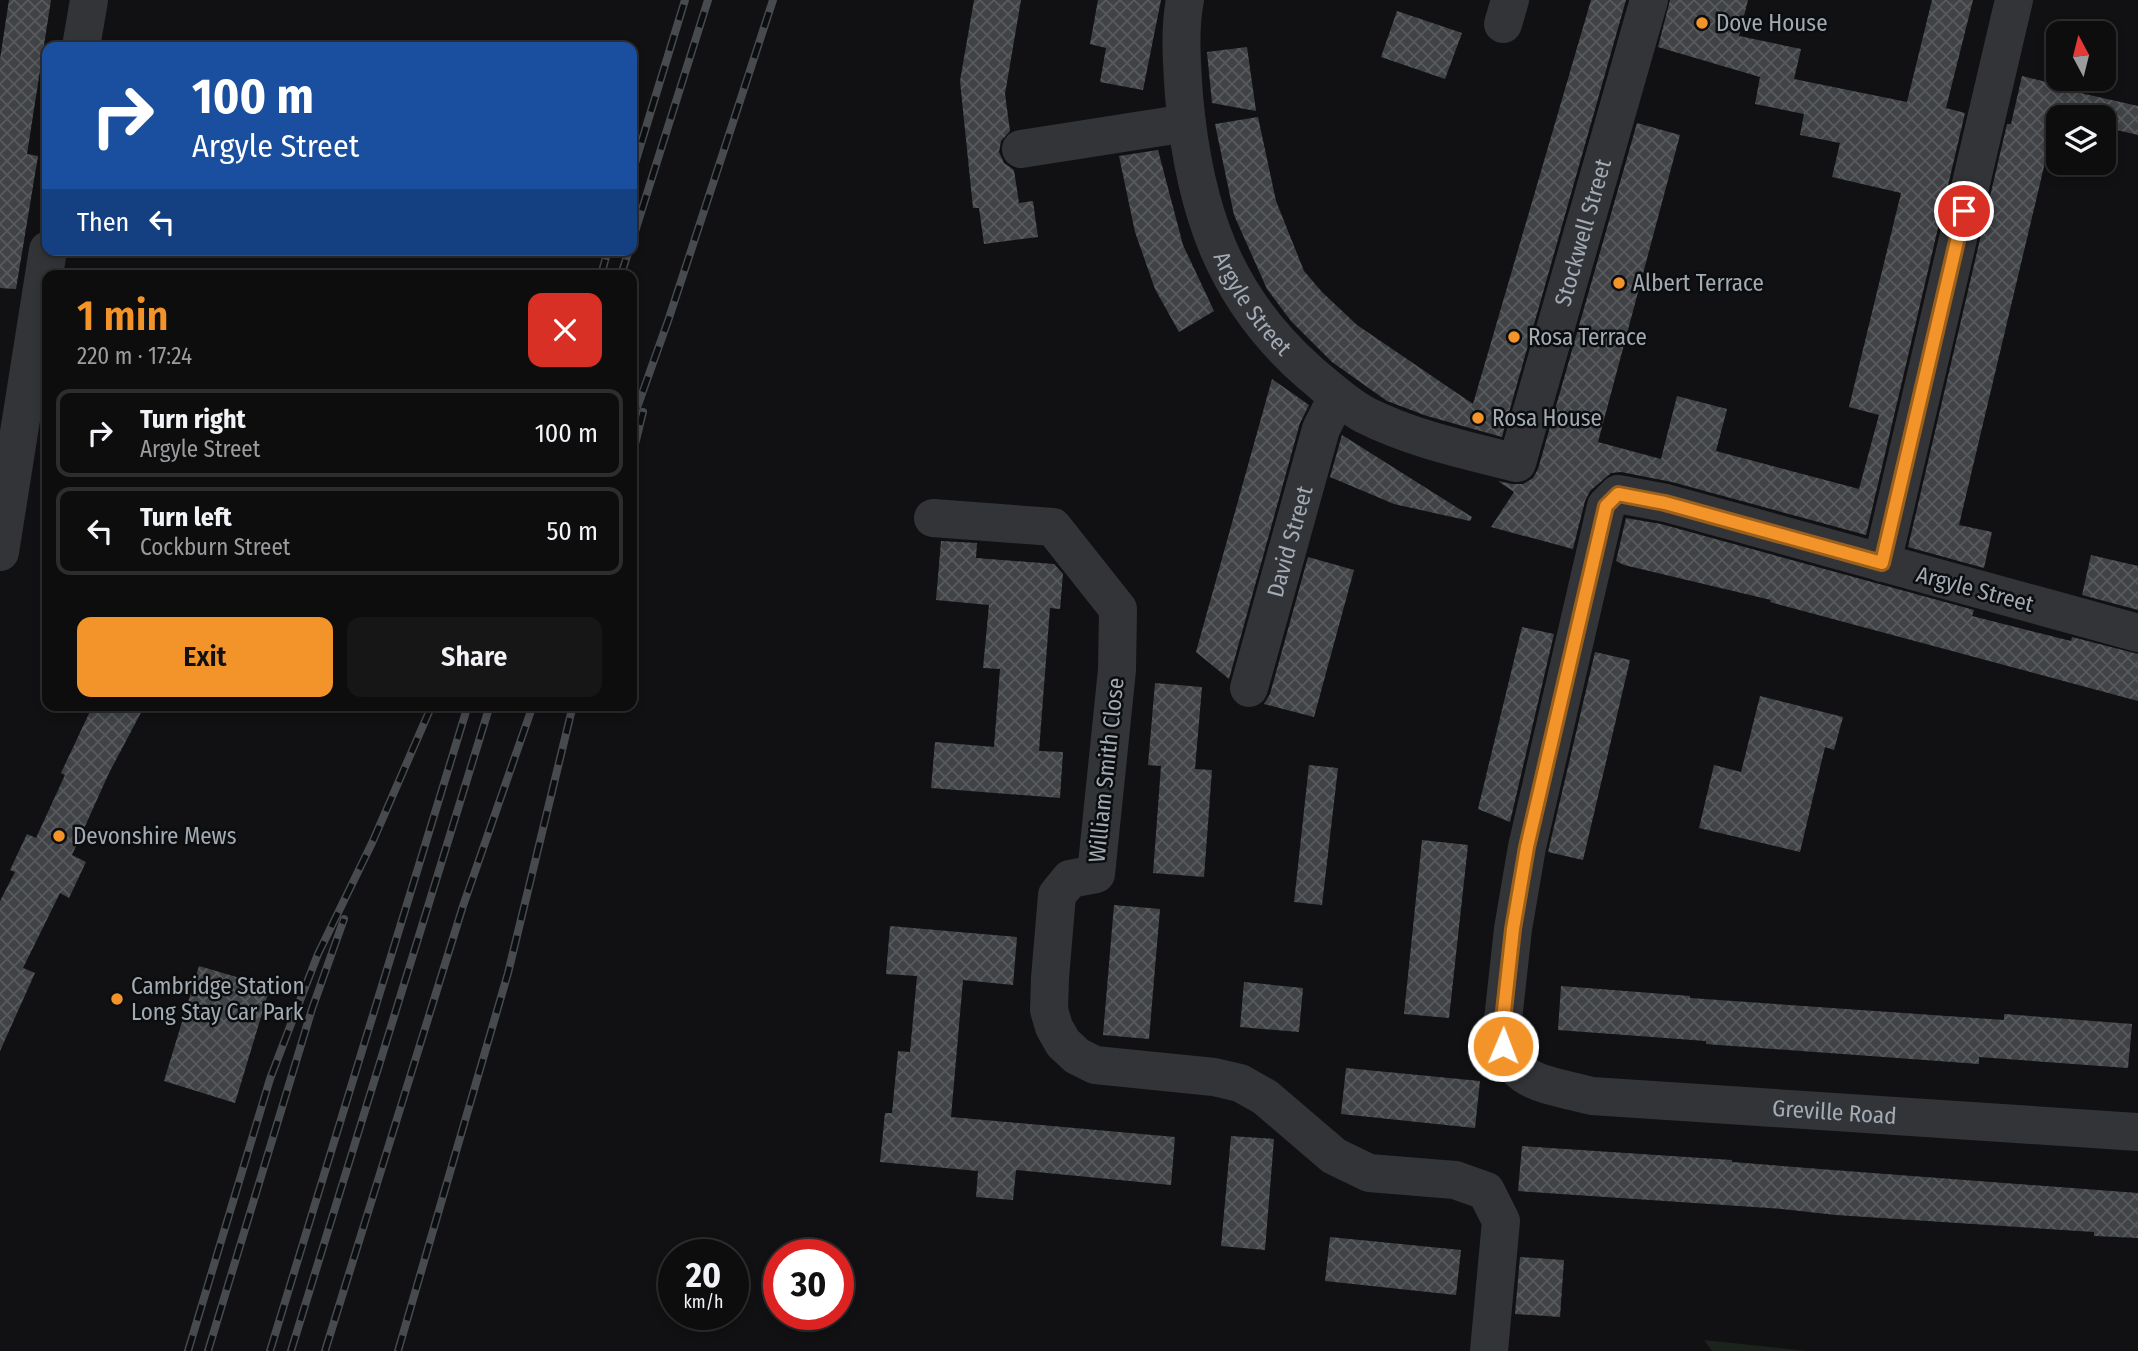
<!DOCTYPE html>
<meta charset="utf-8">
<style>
:root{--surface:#0d0d0e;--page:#161617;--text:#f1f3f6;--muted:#9a9c9e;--line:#2d2d2e;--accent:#f2942a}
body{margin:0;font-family:"Fira Sans Condensed",sans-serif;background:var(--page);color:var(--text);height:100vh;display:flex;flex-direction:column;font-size:26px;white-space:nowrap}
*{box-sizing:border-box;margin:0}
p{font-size:23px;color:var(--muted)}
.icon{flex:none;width:38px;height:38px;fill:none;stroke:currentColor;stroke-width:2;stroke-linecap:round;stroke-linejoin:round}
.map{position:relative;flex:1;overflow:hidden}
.sheet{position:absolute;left:42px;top:270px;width:595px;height:441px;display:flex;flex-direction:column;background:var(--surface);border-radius:14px;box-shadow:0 4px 10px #0003,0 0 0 2px var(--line)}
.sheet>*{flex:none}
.hud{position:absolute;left:42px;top:42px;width:595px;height:214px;border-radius:14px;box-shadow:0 4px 10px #0003,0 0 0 2px var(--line);background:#1a4fa0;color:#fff;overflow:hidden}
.needle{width:46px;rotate:353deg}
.tools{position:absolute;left:2046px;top:21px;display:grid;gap:14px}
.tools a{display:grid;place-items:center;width:70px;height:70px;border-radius:14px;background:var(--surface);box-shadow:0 4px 10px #0003,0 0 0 2px var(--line);font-size:35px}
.speed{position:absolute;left:658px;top:1239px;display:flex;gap:14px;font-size:35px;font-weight:700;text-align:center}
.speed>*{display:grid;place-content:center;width:91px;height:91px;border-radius:50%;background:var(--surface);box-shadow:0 4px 10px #0003,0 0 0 2px var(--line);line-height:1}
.speed small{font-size:18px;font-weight:400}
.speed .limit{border:10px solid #d22;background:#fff;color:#111}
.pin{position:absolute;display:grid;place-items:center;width:60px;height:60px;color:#fff;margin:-30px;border:4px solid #fff;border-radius:50%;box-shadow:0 2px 7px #0007}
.me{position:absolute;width:77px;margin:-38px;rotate:1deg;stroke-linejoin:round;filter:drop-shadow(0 0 5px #0008)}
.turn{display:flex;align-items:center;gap:24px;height:147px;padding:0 35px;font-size:32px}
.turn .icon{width:91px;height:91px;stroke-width:2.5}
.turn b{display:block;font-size:49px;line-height:60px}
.then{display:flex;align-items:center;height:66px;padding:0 35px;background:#0003;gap:14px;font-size:26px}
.round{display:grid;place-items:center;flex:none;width:74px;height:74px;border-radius:14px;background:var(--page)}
.overview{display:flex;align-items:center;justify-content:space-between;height:119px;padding:0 35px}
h1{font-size:42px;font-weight:600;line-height:52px;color:var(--accent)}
.primary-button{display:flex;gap:14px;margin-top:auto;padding:14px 35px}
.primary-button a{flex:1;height:80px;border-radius:14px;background:var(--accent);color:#111;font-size:28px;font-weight:600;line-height:80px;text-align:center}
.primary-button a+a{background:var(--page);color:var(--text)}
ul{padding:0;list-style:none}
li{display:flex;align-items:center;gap:21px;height:88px;margin:0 14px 10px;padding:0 21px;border:4px solid var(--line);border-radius:14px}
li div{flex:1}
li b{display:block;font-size:26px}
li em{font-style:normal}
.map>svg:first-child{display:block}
.green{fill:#1c231c}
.building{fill:url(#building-cross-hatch)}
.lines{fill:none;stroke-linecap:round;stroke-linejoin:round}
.minor{stroke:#323438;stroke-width:38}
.rail-casing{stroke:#474a4f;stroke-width:8}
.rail{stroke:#0c0d0e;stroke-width:5;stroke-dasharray:16;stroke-linecap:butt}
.route-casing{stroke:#9d601b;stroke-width:18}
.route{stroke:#f2942a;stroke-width:12}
.poi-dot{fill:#f2942a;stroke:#0c0d0e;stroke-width:2.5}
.labels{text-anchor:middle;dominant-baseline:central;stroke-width:5;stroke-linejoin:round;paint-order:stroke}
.poi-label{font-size:23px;fill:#a2aab4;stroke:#0c0d0e;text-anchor:start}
.street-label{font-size:23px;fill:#a2aab4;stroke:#0c0d0e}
</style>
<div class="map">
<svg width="2138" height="1351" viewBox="0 0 2138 1351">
<defs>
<pattern id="building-cross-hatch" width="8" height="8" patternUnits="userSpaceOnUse" patternTransform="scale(1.75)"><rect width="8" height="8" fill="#404246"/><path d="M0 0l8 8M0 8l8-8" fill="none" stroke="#585b5e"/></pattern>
</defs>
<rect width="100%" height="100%" fill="#111113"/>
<polygon class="green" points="1704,1340 1807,1351 1712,1351"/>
<g class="building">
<polygon points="9,0 51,0 27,154 38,156 16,289 0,288 0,59"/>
<polygon points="974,0 1021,0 1005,94 1010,131 1001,141 999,152 1004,163 1014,170 1019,203 1033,201 1038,237 984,244 979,208 973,208 960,81"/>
<polygon points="1098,0 1161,0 1143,90 1100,82 1106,48 1090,44"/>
<polygon points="1591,0 1626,0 1502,437 1427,416 1387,401 1332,362 1291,321 1267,289 1234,215 1215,124 1258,117 1276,201 1304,271 1322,292 1357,325 1473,404"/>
<polygon points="1670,0 1748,0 1739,36 1801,49 1794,79 1907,102 1932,0 1973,0 1946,108 1965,113 1866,535 1672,482 1621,472 1611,473 1590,491 1585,501 1573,549 1491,527 1514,492 1498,481 1512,484 1523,484 1533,478 1538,469 1637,123 1680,135 1598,442 1661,459 1677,396 1727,409 1716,451 1859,489 1879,415 1849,407 1901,193 1832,177 1840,143 1800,135 1804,114 1755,104 1760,77 1658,47"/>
<polygon points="1397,11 1462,33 1445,79 1381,57"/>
<polygon points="1247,47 1256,111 1212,103 1207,52"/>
<polygon points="2022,76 2063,86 2063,89 2138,106 2138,135 2104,127 2104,117 2056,116 1959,525 1992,532 1984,568 1908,547 2007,124 2011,124"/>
<polygon points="1158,150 1183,245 1214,311 1179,332 1155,289 1135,232 1119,156"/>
<polygon points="1272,379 1309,405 1300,423 1229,679 1196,652"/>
<polygon points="1342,435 1472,517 1470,521 1394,504 1330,477"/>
<polygon points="1626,518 1661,524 1974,610 1972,616 2071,641 2072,637 2138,654 2138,701 1770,602 1771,600 1624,565 1616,561"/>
<polygon points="941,541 977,543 976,558 1054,564 1063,574 1060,609 1050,608 1039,751 1063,752 1060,798 931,788 935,742 994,747 1000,669 983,668 989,605 936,600"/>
<polygon points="2091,555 2138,566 2138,610 2082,595"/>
<polygon points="1308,557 1354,570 1314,717 1264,704 1270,694"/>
<polygon points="1522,627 1554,634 1510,822 1478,809"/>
<polygon points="1595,652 1630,660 1583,860 1548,852"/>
<polygon points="1155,683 1202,687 1195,769 1212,770 1204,877 1153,873 1161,766 1148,765"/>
<polygon points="1760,696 1843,717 1834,750 1825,747 1800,852 1699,828 1714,765 1741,772"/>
<polygon points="93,705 145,705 109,773 72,855 86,862 69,898 60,893 23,968 35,973 0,1051 0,901 15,872 10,870 27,834 36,838 65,775 61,773"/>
<polygon points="1309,765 1338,768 1322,905 1294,902"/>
<polygon points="1422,840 1468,845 1449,1018 1404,1014"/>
<polygon points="1114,905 1160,909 1149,1039 1103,1035"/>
<polygon points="890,926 1017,937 1013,985 963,980 951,1117 1175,1137 1171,1185 1016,1170 1013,1200 976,1197 978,1171 880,1162 885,1113 892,1113 898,1051 910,1052 917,976 886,974"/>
<polygon points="199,966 270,987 235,1103 164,1081"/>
<polygon points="1244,982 1303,988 1299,1032 1240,1027"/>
<polygon points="1561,986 1690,996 1690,998 2004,1020 2004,1014 2132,1024 2128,1068 1979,1057 1979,1064 1706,1044 1706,1041 1558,1030"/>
<polygon points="1346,1068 1480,1081 1475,1128 1341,1114"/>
<polygon points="1231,1136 1274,1139 1265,1250 1221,1246"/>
<polygon points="1522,1146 1732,1160 1732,1162 1833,1170 2138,1193 2138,1238 2094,1236 2094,1232 1836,1215 1782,1209 1518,1191"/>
<polygon points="1330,1237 1461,1250 1456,1295 1325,1281"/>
<polygon points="1520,1257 1564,1260 1560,1317 1515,1314"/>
</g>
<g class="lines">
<g class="minor">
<path id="s1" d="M 1185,0 C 1179,30 1182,65 1184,96 C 1194,208 1223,297 1310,373 C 1328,388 1345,404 1365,415 C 1413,439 1465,450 1517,463 L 1649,0"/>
<polyline points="1503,24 1510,0"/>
<polyline points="81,47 89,0"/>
<polyline points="1021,149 1187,123"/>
<polyline points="933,518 1053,527 1118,609 1117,670 1096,874 1070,879 1057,895 1050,978 1049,1010 1054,1027 1063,1043 1077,1056 1095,1065 1214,1077 1240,1083 1265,1097 1334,1156 1369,1173 1455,1180 1486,1191 1501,1221 1489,1351"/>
<polyline points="0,552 48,250"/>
<polyline points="1882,563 2014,0"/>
<path id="s2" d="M 2138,633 L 1666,503 L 1618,494 L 1606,506 L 1527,847 L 1513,929 L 1502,1029 C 1506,1085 1548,1084 1592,1096 L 2138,1132"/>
<path id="s3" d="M 1249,688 L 1321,429 L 1337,397"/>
</g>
<g class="rail-casing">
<g id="rail">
<polyline points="632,173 685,0"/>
<polyline points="632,241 708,0"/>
<polyline points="601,275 608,250"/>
<polyline points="621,275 629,250"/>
<polyline points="632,422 669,318 773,0"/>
<polyline points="632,456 643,412"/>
<polyline points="188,1351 270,1079 294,1016 318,954 372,843 432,705"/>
<polyline points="208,1351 312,1009 344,919"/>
<polyline points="270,1351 468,705"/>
<polyline points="291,1351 490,705"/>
<polyline points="325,1351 463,906 533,705"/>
<polyline points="398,1351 508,973 573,705"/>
</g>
</g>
<use href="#rail" class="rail"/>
</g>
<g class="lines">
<g class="route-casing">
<polyline id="route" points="1503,1046 1502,1029 1513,929 1527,847 1606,506 1618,494 1665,503 1882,563 1964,211"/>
</g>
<use href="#route" class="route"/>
</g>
<g class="poi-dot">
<circle cx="1702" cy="23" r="7"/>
<circle cx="1619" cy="283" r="7"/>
<circle cx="1514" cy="337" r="7"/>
<circle cx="1478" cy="418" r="7"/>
<circle cx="59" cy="836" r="7"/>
<circle cx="117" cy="999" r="7"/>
</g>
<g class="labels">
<g class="poi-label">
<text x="1716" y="23">Dove House</text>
<text x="1633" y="283">Albert Terrace</text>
<text x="1528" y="337">Rosa Terrace</text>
<text x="1492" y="418">Rosa House</text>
<text x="73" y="836">Devonshire Mews</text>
<text x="131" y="986">Cambridge Station<tspan x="131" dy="26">Long Stay Car Park</tspan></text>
</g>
<g class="street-label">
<text stroke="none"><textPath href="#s1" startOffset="878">Stockwell Street</textPath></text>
<text stroke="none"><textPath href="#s1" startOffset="318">Argyle Street</textPath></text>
<text stroke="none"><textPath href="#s3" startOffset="152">David Street</textPath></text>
<text transform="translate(1975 589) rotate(15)">Argyle Street</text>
<text transform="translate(1106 770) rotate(-84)">William Smith Close</text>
<text stroke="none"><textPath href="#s2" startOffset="1456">Greville Road</textPath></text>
</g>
</g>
</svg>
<div class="tools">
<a><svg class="needle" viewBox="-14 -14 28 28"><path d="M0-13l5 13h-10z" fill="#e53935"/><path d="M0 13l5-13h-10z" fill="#9a9c9e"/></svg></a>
<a><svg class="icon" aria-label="layers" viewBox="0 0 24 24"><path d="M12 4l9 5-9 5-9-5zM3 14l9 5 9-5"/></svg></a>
</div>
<div class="speed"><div>20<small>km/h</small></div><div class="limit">30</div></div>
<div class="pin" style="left:1964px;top:211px;background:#d93025"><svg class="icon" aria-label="arrive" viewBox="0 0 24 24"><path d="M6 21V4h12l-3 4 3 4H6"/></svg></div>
<svg class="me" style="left:1503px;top:1046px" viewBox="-20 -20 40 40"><circle r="17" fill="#f2942a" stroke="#fff" stroke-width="3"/><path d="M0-11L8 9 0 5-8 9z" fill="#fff"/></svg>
<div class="hud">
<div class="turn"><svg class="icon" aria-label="right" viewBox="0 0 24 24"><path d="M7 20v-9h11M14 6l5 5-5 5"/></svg><div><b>100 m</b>Argyle Street</div></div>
<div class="then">Then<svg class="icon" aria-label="left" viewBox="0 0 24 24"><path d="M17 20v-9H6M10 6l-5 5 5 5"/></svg></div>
</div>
<section class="sheet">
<div class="overview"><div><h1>1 min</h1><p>220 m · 17:24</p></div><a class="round" style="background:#d93025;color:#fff"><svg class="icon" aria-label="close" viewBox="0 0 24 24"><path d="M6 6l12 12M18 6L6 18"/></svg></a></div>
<ul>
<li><svg class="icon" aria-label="right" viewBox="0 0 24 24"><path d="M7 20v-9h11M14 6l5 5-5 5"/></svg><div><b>Turn right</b><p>Argyle Street</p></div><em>100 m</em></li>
<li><svg class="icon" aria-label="left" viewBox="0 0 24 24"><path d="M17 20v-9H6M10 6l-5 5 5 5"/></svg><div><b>Turn left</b><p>Cockburn Street</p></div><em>50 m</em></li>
</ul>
<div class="primary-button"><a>Exit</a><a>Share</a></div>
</section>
</div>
